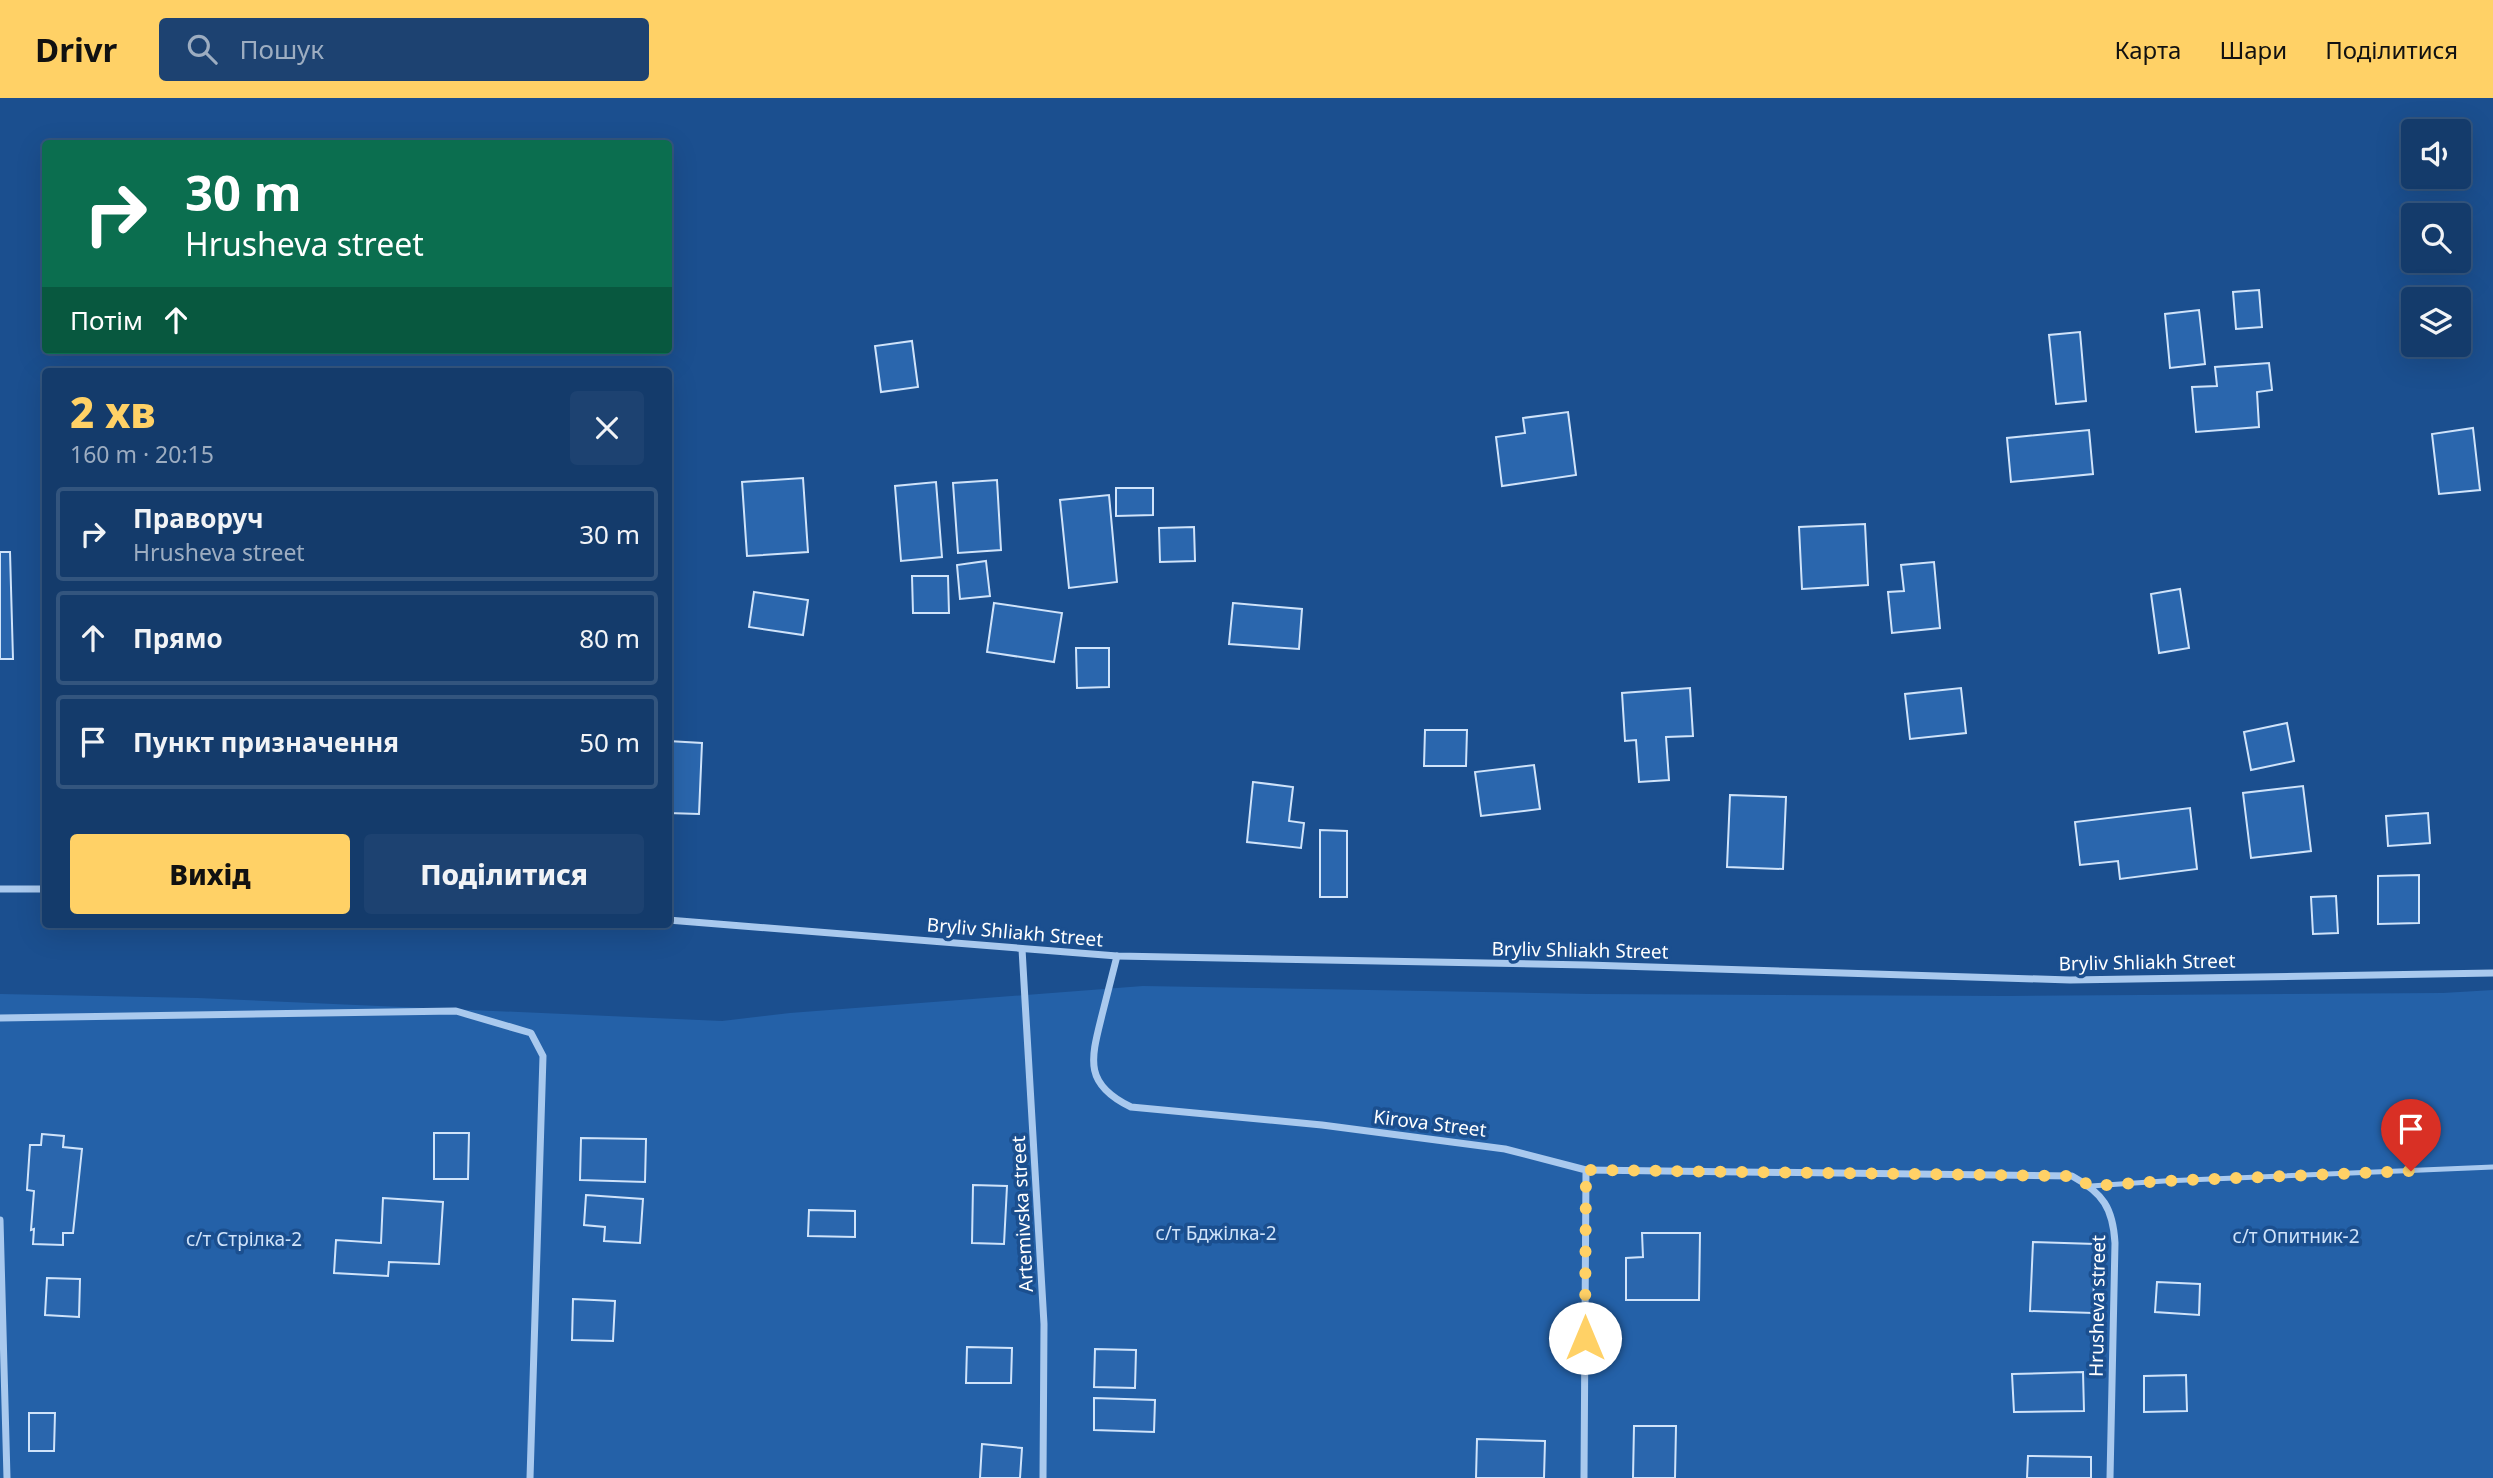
<!DOCTYPE html>
<html lang="uk">
<meta charset="utf-8">
<style>
:root{--surface:#143b6b;--page:#1d4271;--text:#f1f3f6;--muted:#9dadc1;--line:#33557e;--accent:#ffd166}
body{margin:0;font-family:"Noto Sans",sans-serif;background:var(--page);color:var(--text);height:100vh;display:flex;flex-direction:column;font-size:26px;white-space:nowrap}
*{box-sizing:border-box;margin:0}
p{font-size:23px;color:var(--muted)}
.icon{flex:none;width:38px;height:38px;fill:none;stroke:currentColor;stroke-width:2;stroke-linecap:round;stroke-linejoin:round}
.map{position:relative;flex:1;overflow:hidden}
.drawer{position:absolute;left:42px;top:270px;width:630px;height:560px;display:flex;flex-direction:column;background:var(--surface);border-radius:7px;box-shadow:0 7px 28px #0002,0 0 0 2px var(--line)}
.drawer>*{flex:none}
.hud{position:absolute;left:42px;top:42px;width:630px;height:214px;border-radius:7px;box-shadow:0 7px 28px #0002,0 0 0 2px var(--line);background:#0b6e4f;color:#fff;overflow:hidden}
.controls{position:absolute;left:2401px;top:21px;display:grid;gap:14px}
.controls a{display:grid;place-items:center;width:70px;height:70px;border-radius:7px;background:var(--surface);box-shadow:0 7px 28px #0002,0 0 0 2px var(--line);font-size:35px}
.pin{position:absolute;display:grid;place-items:center;width:60px;height:60px;color:#fff;margin:-72px -30px;border-radius:50% 50% 50% 0;rotate:-45deg;box-shadow:0 0 7px #0007}
.pin .icon{rotate:45deg}
.me{position:absolute;width:77px;margin:-38px;rotate:0deg;stroke-linejoin:round;filter:drop-shadow(0 0 5px #0008)}
.turn{display:flex;align-items:center;gap:24px;height:147px;padding:0 28px;font-size:32px}
.turn .icon{width:91px;height:91px;stroke-width:2.5}
.turn b{display:block;font-size:49px;line-height:60px}
.then{display:flex;align-items:center;height:66px;padding:0 28px;background:#0003;gap:14px;font-size:26px}
.round{display:grid;place-items:center;flex:none;width:74px;height:74px;border-radius:7px;background:var(--page)}
.overview{display:flex;align-items:center;justify-content:space-between;height:119px;padding:0 28px}
h1{font-size:42px;font-weight:800;line-height:52px;color:var(--accent)}
.cta{display:flex;gap:14px;margin-top:auto;padding:14px 28px}
.cta a{flex:1;height:80px;border-radius:7px;background:var(--accent);color:#111;font-size:28px;font-weight:800;line-height:80px;text-align:center}
.cta a+a{background:var(--page);color:var(--text)}
ul{padding:0;list-style:none}
li{display:flex;align-items:center;gap:21px;height:94px;margin:0 14px 10px;padding:0 14px;border:4px solid var(--line);border-radius:7px}
li div{flex:1}
li b{display:block;font-size:26px}
li em{font-style:normal}
header{display:flex;align-items:center;gap:42px;box-sizing:border-box;height:98px;padding:0 35px;background:var(--accent);color:#111}
header strong{font-size:33px}
nav{display:flex;gap:38px;margin-inline-start:auto;font-size:24px}
.search{width:490px;height:63px;background:var(--page);display:flex;align-items:center;gap:18px;box-sizing:border-box;padding:0 24px;border-radius:7px;color:var(--muted);font-size:26px}
.map>svg:first-child{display:block}
.green{fill:#2461a8}
.building{fill:#2a66ad;stroke:#cfe3fa;stroke-width:2}
.lines{fill:none;stroke-linecap:round;stroke-linejoin:round}
.service{stroke:#a9c9ee;stroke-width:5}
.minor{stroke:#a9c9ee;stroke-width:7}
.route{stroke:#ffd166;stroke-width:12;stroke-dasharray:0 21.6}
.labels{text-anchor:middle;dominant-baseline:central;stroke-width:7;stroke-linejoin:round;paint-order:stroke}
.street-label{font-size:19px;fill:#fff;stroke:#1b4f8f}
.park-label{font-size:19px;fill:#cfe3fa;stroke:#1b4f8f}
</style>
<header>
<strong>Drivr</strong>
<div class="search"><svg class="icon" aria-label="search" viewBox="0 0 24 24"><circle cx="10" cy="10" r="6"/><path d="M15 15l6 6"/></svg>Пошук</div>
<nav><a>Карта</a><a>Шари</a><a>Поділитися</a></nav>
</header>
<div class="map">
<svg width="2493" height="1380" viewBox="0 0 2493 1380">
<rect width="100%" height="100%" fill="#1b4f8f"/>
<polygon class="green" points="1143,888 1589,896 2008,898 2443,895 2493,892 2493,1380 0,1380 0,896 198,900 722,923 790,915"/>
<g class="building">
<polygon points="2259,192 2262,229 2236,231 2233,194"/>
<polygon points="2199,212 2205,266 2170,270 2165,216"/>
<polygon points="2080,234 2086,303 2056,306 2049,237"/>
<polygon points="912,243 918,289 881,294 875,248"/>
<polygon points="2269,265 2272,292 2257,294 2259,329 2196,334 2192,289 2217,288 2215,269"/>
<polygon points="1568,314 1576,377 1502,388 1496,339 1525,335 1523,320"/>
<polygon points="2473,330 2480,392 2439,396 2432,336"/>
<polygon points="2089,332 2093,376 2011,384 2007,340"/>
<polygon points="803,380 808,454 747,458 742,384"/>
<polygon points="997,382 1001,452 958,455 953,385"/>
<polygon points="936,384 942,459 901,463 895,388"/>
<polygon points="1116,390 1153,390 1153,417 1116,418"/>
<polygon points="1109,397 1117,484 1069,490 1060,402"/>
<polygon points="1865,426 1868,487 1802,491 1799,429"/>
<polygon points="1194,429 1195,463 1160,464 1159,430"/>
<polygon points="0,454 10,454 13,561 0,561"/>
<polygon points="986,463 990,498 960,501 957,467"/>
<polygon points="1934,464 1940,530 1892,535 1888,494 1904,493 1901,467"/>
<polygon points="912,478 948,478 949,515 913,515"/>
<polygon points="2180,491 2189,550 2159,555 2151,496"/>
<polygon points="754,494 808,502 803,537 749,529"/>
<polygon points="994,505 1062,515 1054,564 987,554"/>
<polygon points="1233,505 1302,511 1299,551 1229,546"/>
<polygon points="1076,550 1109,550 1109,589 1077,590"/>
<polygon points="1690,590 1693,638 1666,639 1669,682 1639,684 1636,642 1625,643 1622,595"/>
<polygon points="1961,590 1966,635 1910,641 1905,596"/>
<polygon points="2287,625 2294,663 2251,672 2244,634"/>
<polygon points="1425,632 1467,632 1466,668 1424,668"/>
<polygon points="668,643 702,645 699,716 668,715"/>
<polygon points="1534,667 1540,711 1481,718 1475,674"/>
<polygon points="1253,684 1293,689 1289,723 1304,725 1301,750 1247,744"/>
<polygon points="2303,688 2311,753 2251,760 2243,695"/>
<polygon points="1730,697 1786,699 1783,771 1727,769"/>
<polygon points="2190,710 2197,771 2120,781 2118,763 2080,767 2075,724"/>
<polygon points="2428,715 2430,745 2388,748 2386,718"/>
<polygon points="1320,732 1347,733 1347,799 1320,799"/>
<polygon points="2419,777 2419,825 2378,826 2378,778"/>
<polygon points="2336,798 2338,835 2313,836 2311,799"/>
<polygon points="434,1035 469,1035 468,1081 434,1081"/>
<polygon points="42,1036 64,1038 63,1049 82,1051 73,1135 63,1135 63,1147 33,1146 34,1131 31,1132 34,1093 27,1092 30,1047 41,1047"/>
<polygon points="581,1040 646,1041 645,1084 580,1082"/>
<polygon points="973,1087 1007,1088 1004,1146 972,1145"/>
<polygon points="586,1097 643,1101 640,1145 604,1143 605,1129 584,1127"/>
<polygon points="383,1100 443,1104 439,1166 389,1164 388,1178 334,1175 336,1142 381,1145"/>
<polygon points="809,1112 855,1113 855,1139 808,1138"/>
<polygon points="1642,1135 1700,1135 1699,1202 1626,1202 1626,1160 1643,1159"/>
<polygon points="2033,1144 2095,1146 2093,1215 2030,1213"/>
<polygon points="47,1180 80,1181 79,1219 45,1217"/>
<polygon points="2157,1184 2200,1186 2199,1217 2155,1214"/>
<polygon points="573,1201 615,1203 613,1243 572,1242"/>
<polygon points="967,1249 1012,1250 1011,1285 966,1285"/>
<polygon points="1095,1251 1136,1252 1135,1290 1094,1289"/>
<polygon points="2083,1274 2084,1313 2014,1314 2012,1276"/>
<polygon points="2186,1277 2187,1313 2144,1314 2144,1278"/>
<polygon points="1094,1300 1155,1302 1154,1334 1094,1332"/>
<polygon points="29,1315 55,1315 54,1353 29,1353"/>
<polygon points="1634,1328 1676,1328 1675,1380 1633,1380"/>
<polygon points="1477,1341 1545,1343 1544,1380 1476,1380"/>
<polygon points="982,1346 1022,1350 1020,1380 980,1380"/>
<polygon points="2028,1358 2091,1359 2091,1380 2027,1380"/>
</g>
<g class="lines">
<polyline class="service" points="2091,1088 2164,1083 2493,1069"/>
<g class="minor">
<polyline points="0,791 46,791"/>
<polyline points="668,822 1117,858 1587,867 2070,882 2493,875"/>
<polyline points="1022,851 1044,1226 1043,1380"/>
<path d="M 1117,858 C 1112,878 1107,897 1102,917 C 1091,961 1083,986 1131,1009 L 1322,1027 L 1505,1051 L 1586,1072 L 1584,1380"/>
<polyline points="0,920 456,913 531,935 543,958 530,1380"/>
<path d="M 1586,1072 L 2072,1078 C 2103,1095 2113,1110 2115,1145 L 2110,1380"/>
<polyline points="0,1122 7,1380"/>
</g>
</g>
<g class="lines">
<polyline class="route" points="1585,1240 1586,1072 2072,1078 2091,1088 2164,1083 2411,1073"/>
</g>
<g class="labels">
<g class="street-label">
<text transform="translate(1015 834) rotate(5)">Bryliv Shliakh Street</text>
<text transform="translate(1580 852) rotate(1)">Bryliv Shliakh Street</text>
<text transform="translate(2147 864) rotate(-1)">Bryliv Shliakh Street</text>
<text transform="translate(1430 1025) rotate(7)">Kirova Street</text>
<text transform="translate(1022 1116) rotate(-93)">Artemivska street</text>
<text transform="translate(2097 1208) rotate(-89)">Hrusheva street</text>
</g>
<g class="park-label">
<text x="1216" y="1135">с/т Бджілка-2</text>
<text x="2296" y="1138">с/т Опитник-2</text>
<text x="244" y="1141">с/т Стрілка-2</text>
</g>
</g>
</svg>
<div class="controls">
<a><svg class="icon" aria-label="sound" viewBox="0 0 24 24"><path d="M4 9h4l5-4v14l-5-4H4zM17 9q2 3 0 6"/></svg></a>
<a><svg class="icon" aria-label="search" viewBox="0 0 24 24"><circle cx="10" cy="10" r="6"/><path d="M15 15l6 6"/></svg></a>
<a><svg class="icon" aria-label="layers" viewBox="0 0 24 24"><path d="M12 4l9 5-9 5-9-5zM3 14l9 5 9-5"/></svg></a>
</div>
<div class="pin" style="left:2411px;top:1073px;background:#d93025"><svg class="icon" aria-label="arrive" viewBox="0 0 24 24"><path d="M6 21V4h12l-3 4 3 4H6"/></svg></div>
<svg class="me" style="left:1585px;top:1240px" viewBox="-20 -20 40 40"><circle r="19" fill="#fff"/><path d="M0-13L10 11 0 6-10 11z" fill="#ffd166"/></svg>
<div class="hud">
<div class="turn"><svg class="icon" aria-label="right" viewBox="0 0 24 24"><path d="M7 20v-9h11M14 6l5 5-5 5"/></svg><div><b>30 m</b>Hrusheva street</div></div>
<div class="then">Потім<svg class="icon" aria-label="ahead" viewBox="0 0 24 24"><path d="M12 20V5M6 11l6-6 6 6"/></svg></div>
</div>
<section class="drawer">
<div class="overview"><div><h1>2 хв</h1><p>160 m · 20:15</p></div><a class="round"><svg class="icon" aria-label="close" viewBox="0 0 24 24"><path d="M6 6l12 12M18 6L6 18"/></svg></a></div>
<ul>
<li><svg class="icon" aria-label="right" viewBox="0 0 24 24"><path d="M7 20v-9h11M14 6l5 5-5 5"/></svg><div><b>Праворуч</b><p>Hrusheva street</p></div><em>30 m</em></li>
<li><svg class="icon" aria-label="ahead" viewBox="0 0 24 24"><path d="M12 20V5M6 11l6-6 6 6"/></svg><div><b>Прямо</b></div><em>80 m</em></li>
<li><svg class="icon" aria-label="arrive" viewBox="0 0 24 24"><path d="M6 21V4h12l-3 4 3 4H6"/></svg><div><b>Пункт призначення</b></div><em>50 m</em></li>
</ul>
<div class="cta"><a>Вихід</a><a>Поділитися</a></div>
</section>
</div>
